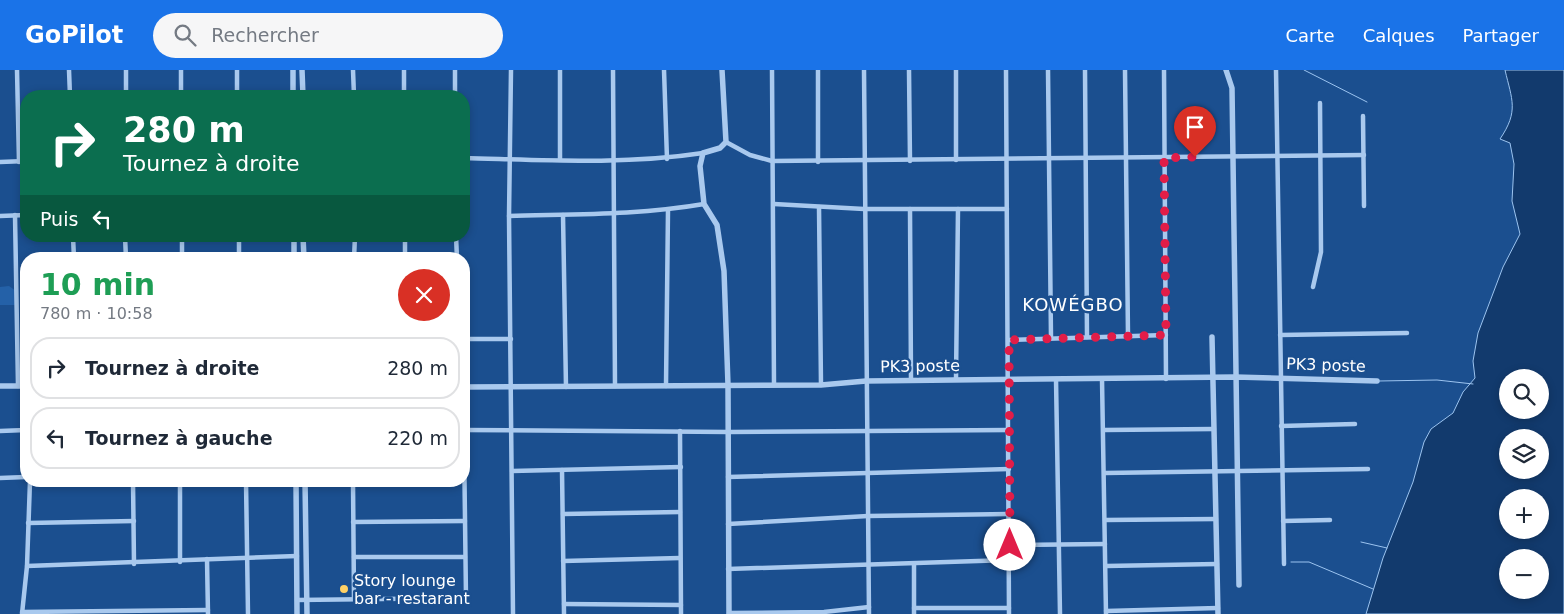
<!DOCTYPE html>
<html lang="fr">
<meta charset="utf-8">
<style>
:root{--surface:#fff;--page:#f6f6f7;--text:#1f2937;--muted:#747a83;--line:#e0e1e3;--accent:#1a73e8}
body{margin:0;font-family:"DejaVu Sans",sans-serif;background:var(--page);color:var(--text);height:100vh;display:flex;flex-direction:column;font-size:19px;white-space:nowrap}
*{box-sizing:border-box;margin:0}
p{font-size:16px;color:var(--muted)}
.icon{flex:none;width:28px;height:28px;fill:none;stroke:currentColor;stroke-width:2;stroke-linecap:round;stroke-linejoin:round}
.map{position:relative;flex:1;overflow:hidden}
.panel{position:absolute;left:20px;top:182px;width:450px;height:235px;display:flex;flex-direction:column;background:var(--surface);border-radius:20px;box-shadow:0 2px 8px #0003}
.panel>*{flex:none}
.top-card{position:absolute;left:20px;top:20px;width:450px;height:152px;border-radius:20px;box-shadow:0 2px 8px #0003;background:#0b6e4f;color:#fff;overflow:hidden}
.controls{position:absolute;left:1499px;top:299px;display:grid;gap:10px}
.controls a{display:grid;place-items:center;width:50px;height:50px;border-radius:50%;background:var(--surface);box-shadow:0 2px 8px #0003;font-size:25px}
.pin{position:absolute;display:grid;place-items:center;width:42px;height:42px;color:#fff;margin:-51px -21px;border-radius:50% 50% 50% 0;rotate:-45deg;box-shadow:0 0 5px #0007}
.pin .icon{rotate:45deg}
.me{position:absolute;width:55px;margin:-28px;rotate:0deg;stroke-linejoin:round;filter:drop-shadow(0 0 4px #0008)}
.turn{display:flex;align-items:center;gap:18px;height:105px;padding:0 20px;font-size:22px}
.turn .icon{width:65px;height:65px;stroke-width:2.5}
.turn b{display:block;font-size:35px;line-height:42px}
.then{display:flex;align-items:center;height:48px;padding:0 20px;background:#0003;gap:10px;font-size:19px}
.round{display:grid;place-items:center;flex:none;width:52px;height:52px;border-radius:26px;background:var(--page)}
.overview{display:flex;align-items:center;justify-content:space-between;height:85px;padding:0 20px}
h1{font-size:30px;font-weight:600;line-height:38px;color:#1e9e55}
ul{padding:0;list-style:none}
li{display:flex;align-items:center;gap:15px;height:62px;margin:0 10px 8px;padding:0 10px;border:2px solid var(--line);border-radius:20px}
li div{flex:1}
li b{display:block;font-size:19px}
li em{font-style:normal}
header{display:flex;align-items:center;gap:30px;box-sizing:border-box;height:70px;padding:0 25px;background:var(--accent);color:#fff}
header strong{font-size:24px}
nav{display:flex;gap:28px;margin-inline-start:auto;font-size:18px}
.search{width:350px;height:45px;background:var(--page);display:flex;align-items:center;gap:12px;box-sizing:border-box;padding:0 18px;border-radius:28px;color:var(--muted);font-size:19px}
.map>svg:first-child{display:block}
.green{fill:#2461a8}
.water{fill:#123a6d;stroke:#9cc4f0;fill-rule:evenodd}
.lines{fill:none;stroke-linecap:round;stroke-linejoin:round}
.stream{stroke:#9cc4f0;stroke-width:1}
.minor{stroke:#a9c9ee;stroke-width:4.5}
.tertiary{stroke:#a9c9ee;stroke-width:5.5}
.route{stroke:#e11d48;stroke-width:9;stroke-dasharray:0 16.2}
.poi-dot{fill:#ffd166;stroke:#1b4f8f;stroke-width:2}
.labels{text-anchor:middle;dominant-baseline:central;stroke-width:5;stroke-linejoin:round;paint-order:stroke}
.street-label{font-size:16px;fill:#fff;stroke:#1b4f8f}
.poi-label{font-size:16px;fill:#fff;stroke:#1b4f8f;text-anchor:start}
.neighbourhood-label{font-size:18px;letter-spacing:1px;fill:#fff;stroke:#1b4f8f}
</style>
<header>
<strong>GoPilot</strong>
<div class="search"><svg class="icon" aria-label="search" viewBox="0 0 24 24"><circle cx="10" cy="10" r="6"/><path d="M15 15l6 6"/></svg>Rechercher</div>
<nav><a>Carte</a><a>Calques</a><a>Partager</a></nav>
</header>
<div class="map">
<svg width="1564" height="544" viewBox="0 0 1564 544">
<rect width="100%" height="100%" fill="#1b4f8f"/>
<polygon class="green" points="9,216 16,221 15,235 0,235 0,217"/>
<path class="water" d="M 1505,0 L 1564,0 L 1564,544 L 1366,544 L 1383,488 L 1413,412 L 1424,372 L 1431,359 L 1453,343 L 1463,322 L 1475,308 L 1473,291 L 1478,263 L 1503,197 L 1520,164 L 1512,131 L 1514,94 L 1510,73 L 1500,69 C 1519,41 1512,30 1505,0 ZM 1508,308 L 1540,308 L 1540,340 L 1508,340 ZM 1508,368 L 1540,368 L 1540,400 L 1508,400 ZM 1508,428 L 1540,428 L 1540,460 L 1508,460 ZM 1508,488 L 1540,488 L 1540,520 L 1508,520 Z"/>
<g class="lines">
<g class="stream">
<polyline points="1304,0 1367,32"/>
<polyline points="1379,311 1437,310 1473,314"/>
<polyline points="1361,472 1387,478"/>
<polyline points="1291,492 1309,492 1373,519"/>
</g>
<g class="minor">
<polyline points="17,0 19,92"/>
<polyline points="69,0 70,26"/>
<polyline points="181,0 181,26"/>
<polyline points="237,0 237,26"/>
<polyline points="353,0 354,26"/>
<polyline points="404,0 404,26"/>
<polyline points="455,0 455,26"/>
<polyline points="511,0 509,146 513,544"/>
<polyline points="560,0 560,89"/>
<polyline points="613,0 615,316"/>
<polyline points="664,0 667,89"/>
<polyline points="772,0 774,315"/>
<polyline points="818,0 818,92"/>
<polyline points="864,0 869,544"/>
<polyline points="909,0 910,91"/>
<polyline points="956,0 956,90"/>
<polyline points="1006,0 1009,544"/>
<polyline points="1048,0 1051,268"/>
<polyline points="1085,0 1087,267"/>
<polyline points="1125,0 1128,266"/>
<polyline points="1164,0 1166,309"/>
<polyline points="1276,0 1284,494"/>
<polyline points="126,26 126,0"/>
<polyline points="1363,46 1364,136"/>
<polyline points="726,72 750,85 772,91 1364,85"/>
<path d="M 464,88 C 543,90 624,95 703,83"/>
<polyline points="0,92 26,91"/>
<polyline points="774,134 864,139 1007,139"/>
<polyline points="819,137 821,315"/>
<polyline points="910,139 911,310"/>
<polyline points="15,145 18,316"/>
<polyline points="563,145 566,317"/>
<polyline points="0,146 26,145"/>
<path d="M 509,146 C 575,144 640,145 704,134"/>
<polyline points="73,166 74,189"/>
<polyline points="125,166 126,189"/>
<polyline points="182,166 182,189"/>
<polyline points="239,166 239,189"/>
<polyline points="405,166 405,189"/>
<polyline points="456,166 457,189"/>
<polyline points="354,189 355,166"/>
<polyline points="1313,217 1321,182 1320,33"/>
<polyline points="1280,265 1407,263"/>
<polyline points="464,269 511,269"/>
<polyline points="1009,270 1166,265"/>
<polyline points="956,309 958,139"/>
<polyline points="1056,309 1060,544"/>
<polyline points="1102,309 1106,544"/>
<polyline points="666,316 668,140"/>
<polyline points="1281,356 1355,354"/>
<polyline points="464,360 729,362 1009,360"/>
<polyline points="1104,360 1214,359"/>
<polyline points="0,361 26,360"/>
<polyline points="680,361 681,544"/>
<polyline points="562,400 564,544"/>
<polyline points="512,401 681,397"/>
<polyline points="1105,403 1368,399"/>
<polyline points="728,407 1009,399"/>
<polyline points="0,408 26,407"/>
<polyline points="133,411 134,494"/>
<polyline points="180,411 180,492"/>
<polyline points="246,411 248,544"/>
<polyline points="353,411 354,529"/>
<polyline points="563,444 680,442"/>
<polyline points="1105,450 1216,449"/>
<polyline points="1283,451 1330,450"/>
<polyline points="353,452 465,451"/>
<polyline points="28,453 134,451"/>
<polyline points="728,454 868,446 1009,444"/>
<polyline points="1010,475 1105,474"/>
<polyline points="354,487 465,487"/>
<polyline points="207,489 208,544"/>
<polyline points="563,491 680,488"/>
<polyline points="914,494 914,544"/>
<polyline points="27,496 297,486"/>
<polyline points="1106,496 1217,494"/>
<polyline points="728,499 1009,490"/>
<polyline points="297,530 466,528 464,370"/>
<polyline points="564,534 681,535"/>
<polyline points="914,538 1009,538"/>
<polyline points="1106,541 1218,538"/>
<polyline points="22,542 208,540"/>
<polyline points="729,543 824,542 869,537"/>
<polyline points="22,544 27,496 30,411"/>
</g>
<g class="tertiary">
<polyline points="302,0 303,26"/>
<polyline points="722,0 726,72 720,78 703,83 700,96 704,134 717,155 724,201 728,315 729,544"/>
<polyline points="1226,0 1232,18 1239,515"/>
<polyline points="293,26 293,0"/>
<polyline points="294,166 294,189"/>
<polyline points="303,166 304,189"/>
<polyline points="1212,267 1218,544"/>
<polyline points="0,316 26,316"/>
<polyline points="464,317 821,315 866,311 1235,307 1377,311"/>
<polyline points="296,411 297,544"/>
<polyline points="305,411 307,544"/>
</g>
</g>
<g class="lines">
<polyline class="route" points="1010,475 1009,270 1166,265 1164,88 1195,87"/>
</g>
<circle class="poi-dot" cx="344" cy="519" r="5"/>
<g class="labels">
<g class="street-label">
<text transform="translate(1326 295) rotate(2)">PK3 poste</text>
<text transform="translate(920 296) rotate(-1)">PK3 poste</text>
</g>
<g class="poi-label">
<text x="354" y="510">Story lounge<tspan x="354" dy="18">bar - restarant</tspan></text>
</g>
<g class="neighbourhood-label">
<text x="1073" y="234">KOWÉGBO</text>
</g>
</g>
</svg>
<div class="controls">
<a><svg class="icon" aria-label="search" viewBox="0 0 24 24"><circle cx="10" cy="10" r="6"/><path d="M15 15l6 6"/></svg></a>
<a><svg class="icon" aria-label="layers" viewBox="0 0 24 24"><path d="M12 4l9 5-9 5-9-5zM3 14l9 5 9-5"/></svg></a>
<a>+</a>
<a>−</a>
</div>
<div class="pin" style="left:1195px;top:87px;background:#d93025"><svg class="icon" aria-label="arrive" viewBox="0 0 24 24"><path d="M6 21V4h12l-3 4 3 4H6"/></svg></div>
<svg class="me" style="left:1010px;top:475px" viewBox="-20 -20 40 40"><circle r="19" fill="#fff"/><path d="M0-13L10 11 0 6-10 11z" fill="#e11d48"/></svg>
<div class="top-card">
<div class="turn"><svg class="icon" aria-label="right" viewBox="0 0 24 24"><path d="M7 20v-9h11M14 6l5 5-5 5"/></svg><div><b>280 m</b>Tournez à droite</div></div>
<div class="then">Puis<svg class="icon" aria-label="left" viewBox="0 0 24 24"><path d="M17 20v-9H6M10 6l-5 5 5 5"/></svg></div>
</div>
<section class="panel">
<div class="overview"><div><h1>10 min</h1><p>780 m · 10:58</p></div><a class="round" style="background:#d93025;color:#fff"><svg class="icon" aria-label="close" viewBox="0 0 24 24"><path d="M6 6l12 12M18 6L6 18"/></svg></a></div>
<ul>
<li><svg class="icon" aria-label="right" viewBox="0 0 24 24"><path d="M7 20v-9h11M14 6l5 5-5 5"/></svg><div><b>Tournez à droite</b></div><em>280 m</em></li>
<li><svg class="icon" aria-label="left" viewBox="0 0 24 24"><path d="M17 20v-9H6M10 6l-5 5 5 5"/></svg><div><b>Tournez à gauche</b></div><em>220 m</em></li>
</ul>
</section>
</div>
